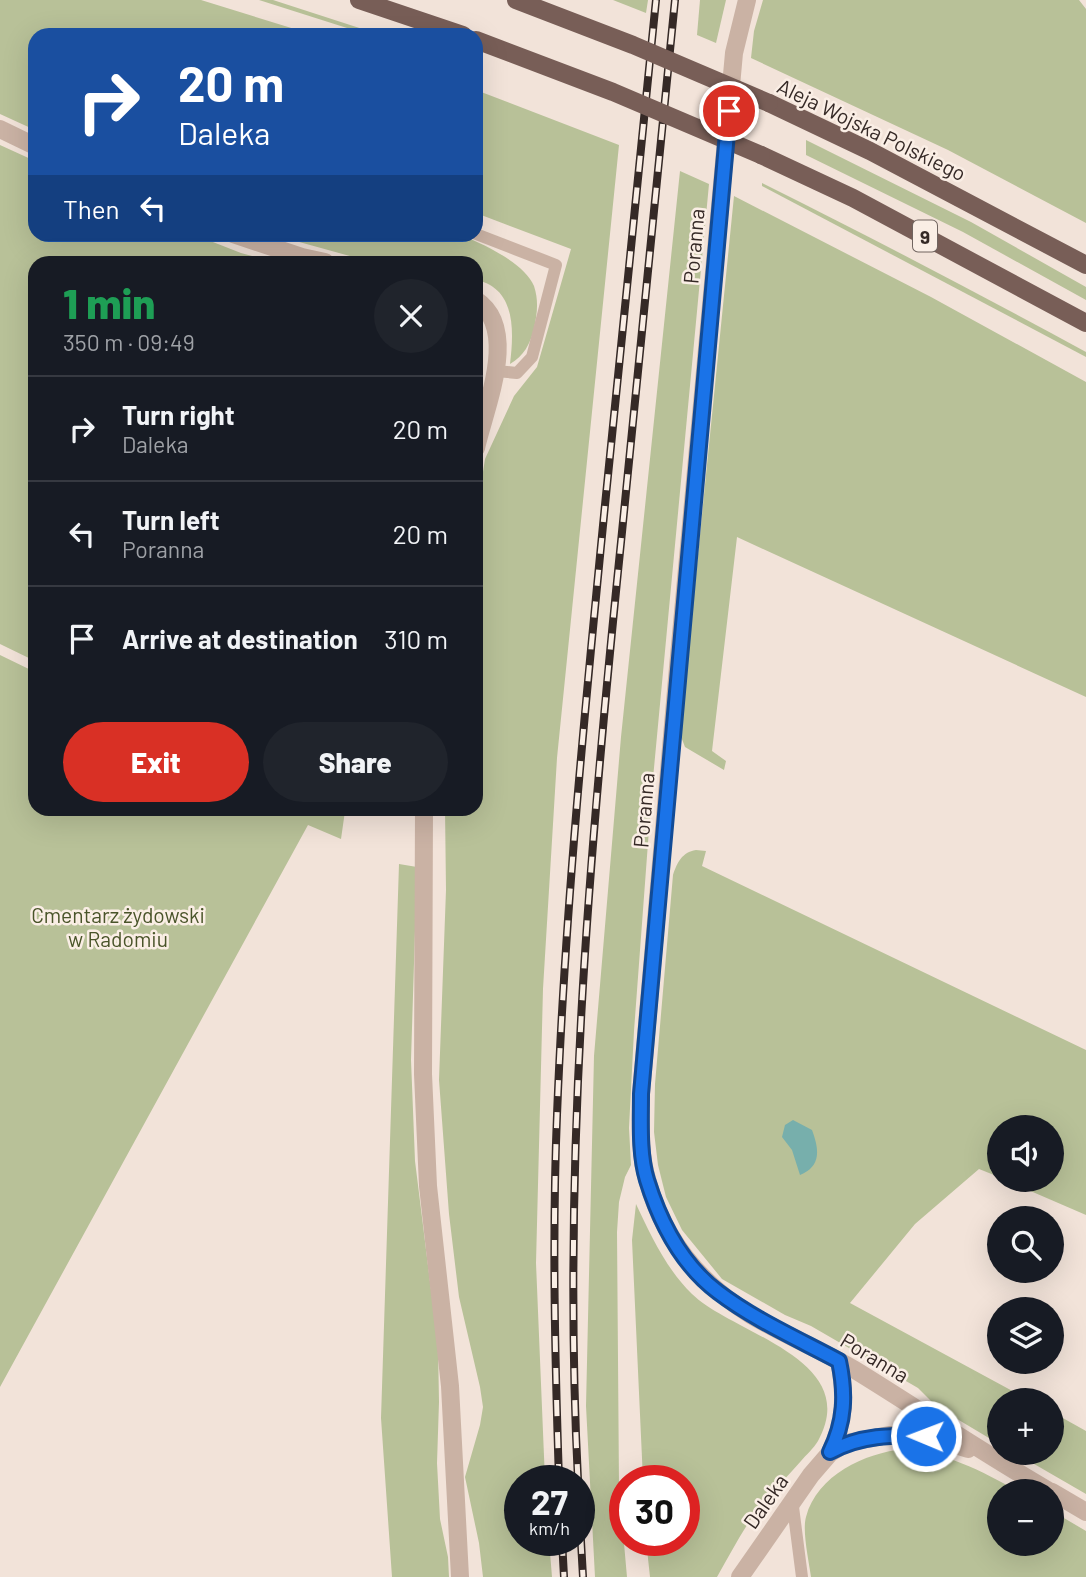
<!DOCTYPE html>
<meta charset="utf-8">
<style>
:root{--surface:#171b24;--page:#20242c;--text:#f1f3f6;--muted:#9ea1a6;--line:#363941;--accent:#d93025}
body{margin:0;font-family:Barlow,sans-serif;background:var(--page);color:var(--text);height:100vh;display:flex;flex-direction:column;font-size:26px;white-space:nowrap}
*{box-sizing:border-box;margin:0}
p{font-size:23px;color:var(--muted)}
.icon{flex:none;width:38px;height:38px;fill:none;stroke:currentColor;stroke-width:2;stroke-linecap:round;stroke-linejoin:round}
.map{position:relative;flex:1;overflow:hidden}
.drawer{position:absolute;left:28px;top:256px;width:455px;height:560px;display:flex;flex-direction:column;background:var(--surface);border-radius:21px;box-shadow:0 7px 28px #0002}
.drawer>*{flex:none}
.hud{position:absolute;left:28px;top:28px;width:455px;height:214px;border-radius:21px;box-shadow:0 7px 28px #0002;background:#1a4fa0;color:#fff;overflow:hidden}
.controls{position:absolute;left:987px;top:1115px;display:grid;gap:14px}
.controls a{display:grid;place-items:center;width:77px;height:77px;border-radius:50%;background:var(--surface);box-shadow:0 7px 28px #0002;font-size:35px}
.speed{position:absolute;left:504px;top:1465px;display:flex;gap:14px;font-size:35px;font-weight:700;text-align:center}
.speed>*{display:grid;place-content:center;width:91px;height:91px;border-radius:50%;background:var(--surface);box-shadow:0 7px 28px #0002;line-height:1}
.speed small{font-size:18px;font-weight:400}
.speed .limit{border:10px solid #d22;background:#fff;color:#111}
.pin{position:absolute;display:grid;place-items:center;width:60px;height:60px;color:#fff;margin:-30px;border:4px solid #fff;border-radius:50%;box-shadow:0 2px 7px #0007}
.me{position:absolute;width:77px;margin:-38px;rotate:271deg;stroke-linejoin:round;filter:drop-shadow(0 0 5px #0008)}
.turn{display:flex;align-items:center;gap:24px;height:147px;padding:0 35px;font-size:32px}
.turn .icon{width:91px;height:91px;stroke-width:2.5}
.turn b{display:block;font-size:49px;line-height:60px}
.then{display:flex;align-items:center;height:66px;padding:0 35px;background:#0003;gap:14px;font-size:26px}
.round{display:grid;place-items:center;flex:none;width:74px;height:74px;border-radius:37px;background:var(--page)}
.summary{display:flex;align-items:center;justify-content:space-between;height:119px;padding:0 35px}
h1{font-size:42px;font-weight:800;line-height:52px;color:#1e9e55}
.action{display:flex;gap:14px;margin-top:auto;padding:14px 35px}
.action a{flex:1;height:80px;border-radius:42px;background:var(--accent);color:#fff;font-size:28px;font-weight:800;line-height:80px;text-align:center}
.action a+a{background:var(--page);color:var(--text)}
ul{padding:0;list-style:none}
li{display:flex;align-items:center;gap:21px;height:105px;padding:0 35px;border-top:2px solid var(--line)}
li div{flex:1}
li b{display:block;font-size:26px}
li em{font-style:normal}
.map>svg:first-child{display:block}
.green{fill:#b8c198}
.water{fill:#77afac}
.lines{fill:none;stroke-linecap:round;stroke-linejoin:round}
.service{stroke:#cab2a4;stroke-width:12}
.minor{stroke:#cab2a4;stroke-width:18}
.primary{stroke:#785e57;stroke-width:18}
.rail-casing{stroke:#352926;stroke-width:8}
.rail{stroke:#faeee5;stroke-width:5;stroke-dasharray:16;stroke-linecap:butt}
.primary-bridge{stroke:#785e57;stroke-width:18}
.route-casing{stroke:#114b97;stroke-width:18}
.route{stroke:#1a73e8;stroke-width:12}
.labels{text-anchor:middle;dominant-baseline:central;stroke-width:5;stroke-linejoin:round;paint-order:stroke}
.shield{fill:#faeee5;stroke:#70645f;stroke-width:2}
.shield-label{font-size:19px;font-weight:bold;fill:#352926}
.street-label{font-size:21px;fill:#352926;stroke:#faeee5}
.park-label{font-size:21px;fill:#495429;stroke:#faeee5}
</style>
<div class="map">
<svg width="1086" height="1577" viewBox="0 0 1086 1577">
<rect width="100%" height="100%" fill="#f2e3d9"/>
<g class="green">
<polygon points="0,0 201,0 314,35 35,35 35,130 0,114"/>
<polygon points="259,0 273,0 381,35 369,35"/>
<polygon points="613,0 648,0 646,13"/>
<polygon points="700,0 726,0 716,43 697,35"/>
<polygon points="763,0 1079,0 1086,9 1086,223 948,150 751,58 754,31"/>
<polygon points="476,90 619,145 557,758 543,989 536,1263 545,1480 520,1480 520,1540 549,1540 552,1577 483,1577 479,1543 465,1477 480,1425 483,1407 480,1387 459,1297 449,1214 439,1080 446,890 445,809 476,808 476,517 485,459 514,396 537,367 571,249 476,213"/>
<polygon points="806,140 971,222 1086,287 1086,300 963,232 806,155"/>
<polygon points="0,145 35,161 35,234 195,235 241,253 274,262 35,262 35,661 0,644"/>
<polygon points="680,171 709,184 652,789 634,1031 629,1128 631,1165 625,1177 619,1202 617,1232 619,1487 627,1577 595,1577 586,1406 594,1056 621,737"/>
<path d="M 762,183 C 871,237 979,294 1086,352 L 1086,357 L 762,186 Z"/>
<polygon points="734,196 931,297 1086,382 1086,697 737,537 712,751 726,761 724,770 685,747 680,734"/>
<path d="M 458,234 C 480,242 525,263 534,286 C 539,301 537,314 534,329 C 530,344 524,356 510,364 C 514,331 516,288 476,280 L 476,262 L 382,262 L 357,258 L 274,235 Z"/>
<polygon points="476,324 481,335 483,371 476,371"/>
<polygon points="0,655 35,672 35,808 344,808 345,811 341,839 308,825 0,1387"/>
<path d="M 696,850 L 706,851 L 702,866 L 1086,1050 L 1086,1215 L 1005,1180 L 1052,1180 L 1052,1127 L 999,1127 L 999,1177 L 979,1169 L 915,1224 L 850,1303 L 1029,1400 L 999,1400 L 999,1444 L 937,1407 L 918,1388 L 811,1326 L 785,1315 L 722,1279 L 682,1230 L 666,1197 L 658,1165 L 654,1132 L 655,1084 L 673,875 C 677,863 682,852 696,850 Z"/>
<polygon points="399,864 417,867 411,1060 415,1161 438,1346 439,1402 437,1463 440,1519 448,1557 449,1577 392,1577 381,1418"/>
<path d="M 636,1204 C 650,1234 667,1270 692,1294 C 733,1334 863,1359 818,1441 C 814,1448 806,1455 801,1461 C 786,1478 769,1495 755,1513 C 741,1533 729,1556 717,1577 L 650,1577 L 646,1540 L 684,1540 L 684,1480 L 643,1480 L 632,1240 Z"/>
<polygon points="1052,1412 1086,1431 1086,1494 1015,1453 1052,1452"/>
<path d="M 904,1449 C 946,1453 981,1470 1017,1491 L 999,1491 L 999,1544 L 1052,1544 L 1052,1511 L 1086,1531 L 1086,1577 L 811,1577 C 809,1562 802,1531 806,1517 C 817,1475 865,1453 904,1449 Z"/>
</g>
<path class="water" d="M 793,1120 L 812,1130 C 819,1149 822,1166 800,1175 L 792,1150 L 782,1137 L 785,1125 Z"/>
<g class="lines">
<g class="service">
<polyline points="476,234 556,265 532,357 517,373 496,371"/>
<polyline points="792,1499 802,1577"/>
</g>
<g class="minor">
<path d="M 747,0 L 734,53 L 678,667 L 641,1094 C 641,1122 639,1153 647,1179 C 663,1239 699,1283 751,1315 C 785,1335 821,1350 855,1370 C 920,1410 983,1453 1049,1491"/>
<polyline points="0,129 35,146"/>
<polyline points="233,234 302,257 325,262"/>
<path d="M 476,300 C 520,329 485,407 476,448"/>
<polyline points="424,808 423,1074 428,1186 450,1386 460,1577"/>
<path d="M 830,1452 C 845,1422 846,1394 839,1361"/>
<polyline points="1052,1492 1086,1512"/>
<polyline points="740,1577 811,1475 830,1453 846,1443 889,1435 926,1436 968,1449"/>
</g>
<g class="primary">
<polyline points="359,0 463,35"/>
<polyline points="769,103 870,151 1086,265"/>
<polyline points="761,155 853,198 1086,323"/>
</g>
<g class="rail-casing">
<g id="rail">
<path d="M 559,1480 C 555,1359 552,1237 557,1115 C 565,911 585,708 605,505 C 622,337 639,168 656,0"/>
<path d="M 578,1480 C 562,1167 589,854 621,542 C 639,361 657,181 675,0"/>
<polyline points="579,1506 583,1577"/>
<polyline points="562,1540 564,1577"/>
</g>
</g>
<use href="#rail" class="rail"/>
<g class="primary-bridge">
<polyline points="516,0 633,45 769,103"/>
<polyline points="476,40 613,92 761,155"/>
</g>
</g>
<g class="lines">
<g class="route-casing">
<path id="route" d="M 729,111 L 641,1094 C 641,1122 639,1154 647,1180 C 660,1222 682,1265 718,1292 C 755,1320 798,1339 839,1361 C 846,1394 845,1422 830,1452 C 860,1435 892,1435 926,1436"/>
</g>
<use href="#route" class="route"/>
</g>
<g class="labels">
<rect class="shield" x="913" y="220.5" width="24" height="31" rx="5"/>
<g class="shield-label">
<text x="925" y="236">9</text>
</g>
<g class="street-label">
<text transform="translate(872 129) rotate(26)">Aleja Wojska Polskiego</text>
<text transform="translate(693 246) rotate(-85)">Poranna</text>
<text transform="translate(643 810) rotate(-85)">Poranna</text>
<text transform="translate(875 1357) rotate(31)">Poranna</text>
<text transform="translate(765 1501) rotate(-55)">Daleka</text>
</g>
<g class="park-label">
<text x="118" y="914">Cmentarz żydowski<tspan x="118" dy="24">w Radomiu</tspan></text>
</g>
</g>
</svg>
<div class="controls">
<a><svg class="icon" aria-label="sound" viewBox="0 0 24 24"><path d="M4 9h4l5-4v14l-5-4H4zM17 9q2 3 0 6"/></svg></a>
<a><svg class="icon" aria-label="search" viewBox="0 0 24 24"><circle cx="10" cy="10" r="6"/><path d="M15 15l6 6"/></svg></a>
<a><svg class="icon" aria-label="layers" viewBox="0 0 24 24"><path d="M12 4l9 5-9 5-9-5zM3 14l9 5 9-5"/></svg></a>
<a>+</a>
<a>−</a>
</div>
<div class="speed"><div>27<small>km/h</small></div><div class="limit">30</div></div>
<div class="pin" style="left:729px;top:111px;background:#d93025"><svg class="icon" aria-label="arrive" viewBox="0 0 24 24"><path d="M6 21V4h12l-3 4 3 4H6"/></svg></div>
<svg class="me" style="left:926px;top:1436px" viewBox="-20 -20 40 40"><circle r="17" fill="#1a73e8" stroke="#fff" stroke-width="3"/><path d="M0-11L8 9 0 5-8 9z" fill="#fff"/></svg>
<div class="hud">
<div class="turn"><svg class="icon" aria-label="right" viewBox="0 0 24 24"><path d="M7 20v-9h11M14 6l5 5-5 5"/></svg><div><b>20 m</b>Daleka</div></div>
<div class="then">Then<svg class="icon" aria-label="left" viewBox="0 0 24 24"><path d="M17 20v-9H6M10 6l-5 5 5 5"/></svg></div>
</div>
<section class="drawer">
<div class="summary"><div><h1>1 min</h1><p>350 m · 09:49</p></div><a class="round"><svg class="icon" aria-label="close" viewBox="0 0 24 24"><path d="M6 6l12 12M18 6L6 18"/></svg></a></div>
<ul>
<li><svg class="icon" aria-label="right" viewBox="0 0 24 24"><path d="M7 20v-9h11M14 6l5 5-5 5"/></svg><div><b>Turn right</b><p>Daleka</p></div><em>20 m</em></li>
<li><svg class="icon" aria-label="left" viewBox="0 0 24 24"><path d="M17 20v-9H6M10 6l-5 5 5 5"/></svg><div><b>Turn left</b><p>Poranna</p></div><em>20 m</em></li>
<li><svg class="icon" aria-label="arrive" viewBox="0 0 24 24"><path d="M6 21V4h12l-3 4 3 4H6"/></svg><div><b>Arrive at destination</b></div><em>310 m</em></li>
</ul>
<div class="action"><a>Exit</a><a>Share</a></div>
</section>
</div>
